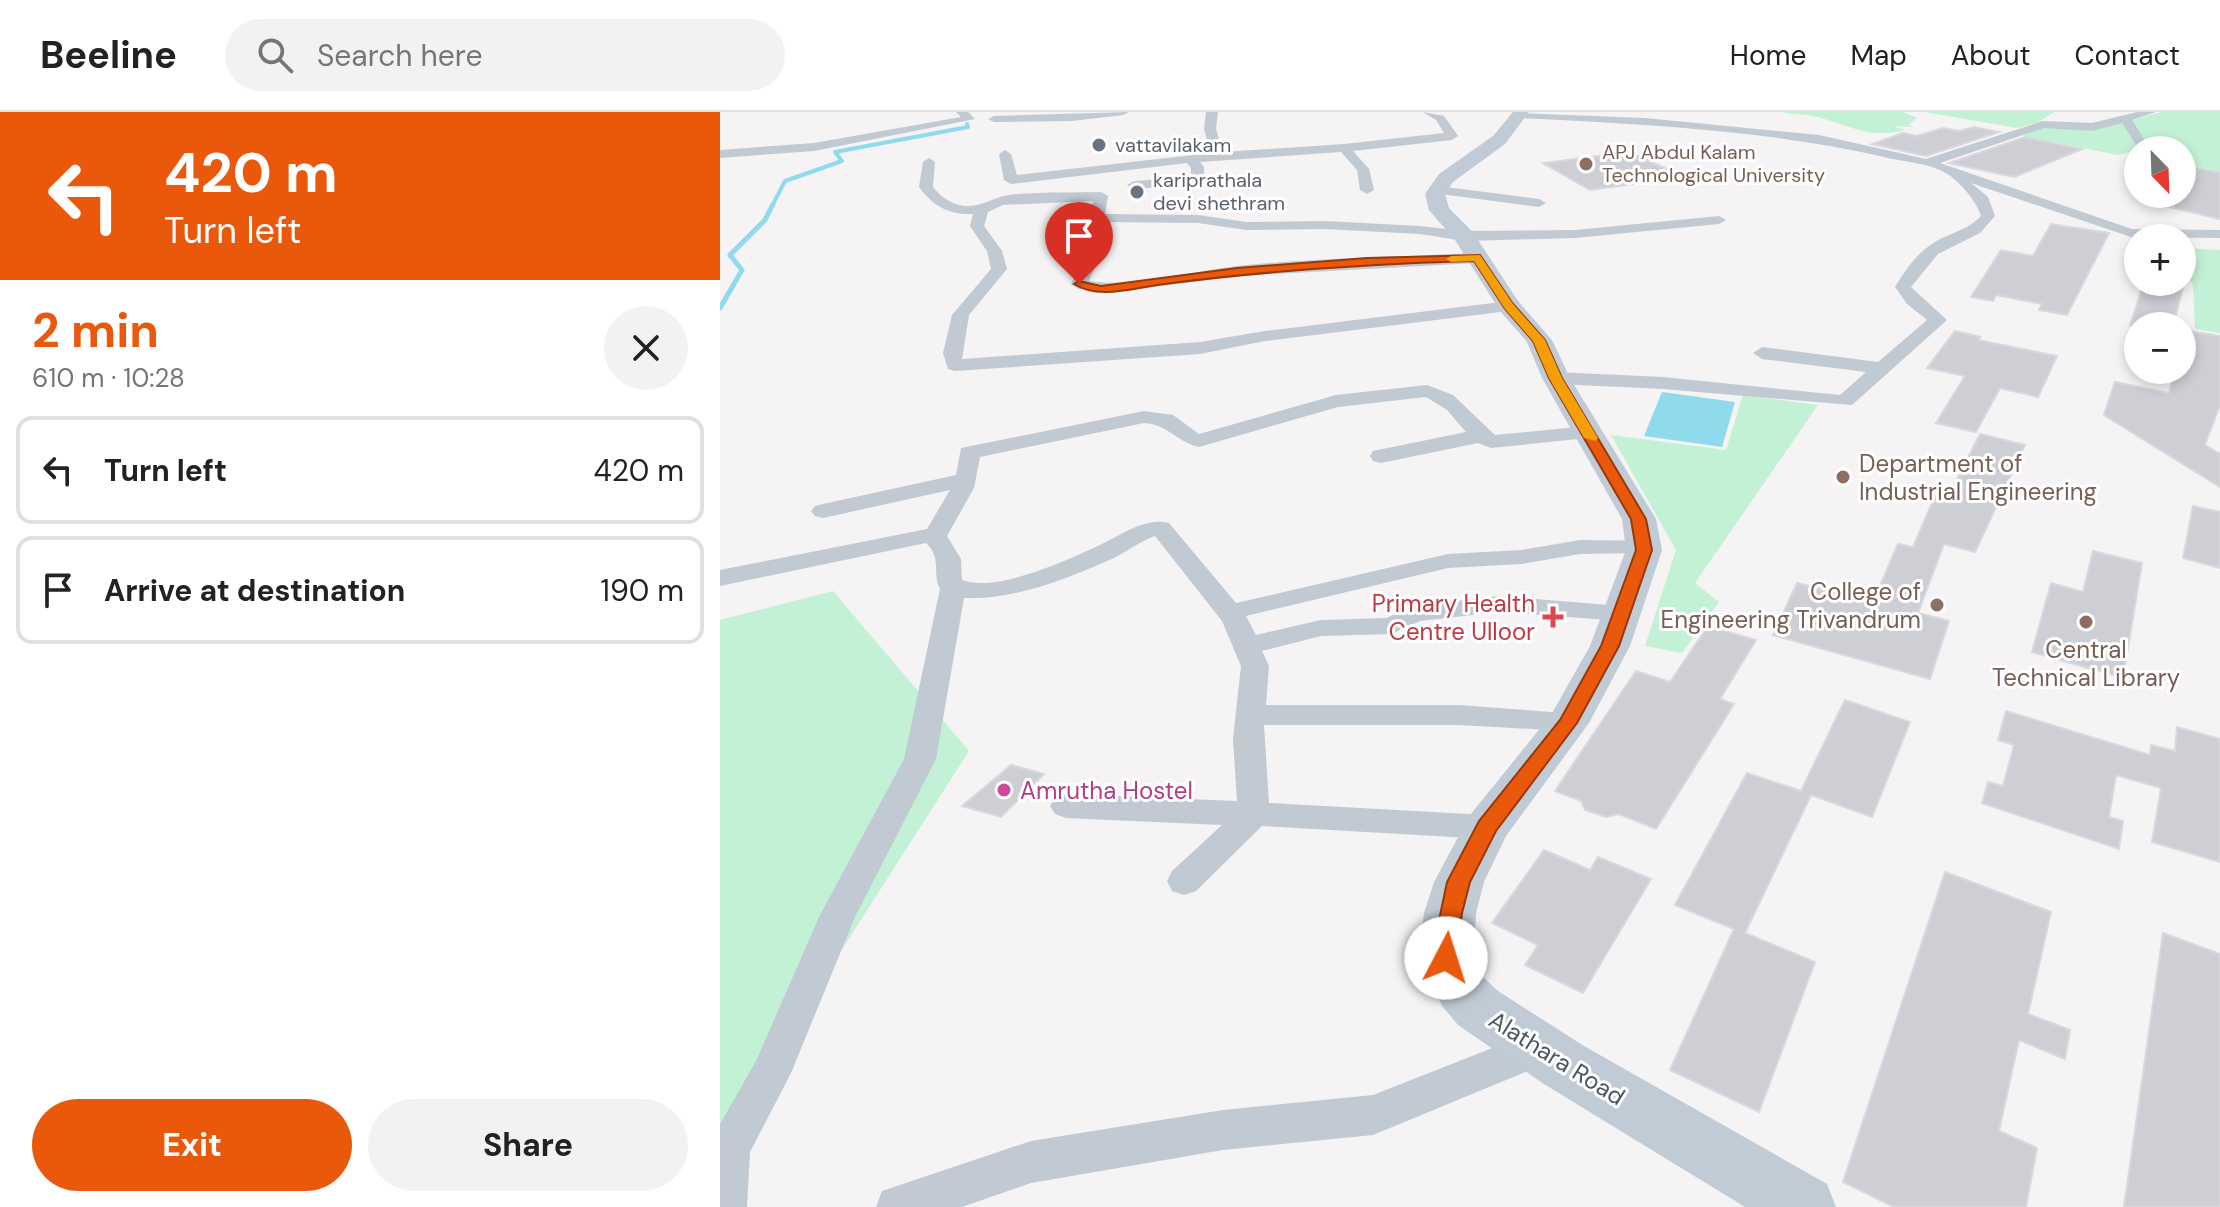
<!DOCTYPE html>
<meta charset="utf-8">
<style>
:root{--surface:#fff;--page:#f2f2f2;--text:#222;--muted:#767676;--line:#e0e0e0;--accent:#ea580c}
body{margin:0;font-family:"DM Sans",sans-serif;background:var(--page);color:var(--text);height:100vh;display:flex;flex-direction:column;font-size:30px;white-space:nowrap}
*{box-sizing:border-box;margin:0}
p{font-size:26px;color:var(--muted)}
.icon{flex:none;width:44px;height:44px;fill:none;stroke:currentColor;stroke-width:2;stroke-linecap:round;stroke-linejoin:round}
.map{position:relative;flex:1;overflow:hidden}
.drawer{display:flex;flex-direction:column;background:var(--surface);width:720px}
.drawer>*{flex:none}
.banner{background:#ea580c;color:#fff;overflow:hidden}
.needle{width:52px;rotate:157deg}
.tools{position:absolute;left:1404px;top:24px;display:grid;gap:16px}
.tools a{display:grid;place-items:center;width:72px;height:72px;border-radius:50%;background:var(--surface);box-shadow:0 4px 12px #0003;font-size:40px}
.pin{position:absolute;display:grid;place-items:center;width:68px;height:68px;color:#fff;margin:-82px -34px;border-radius:50% 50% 50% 0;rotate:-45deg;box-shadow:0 0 8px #0007}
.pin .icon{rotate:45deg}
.me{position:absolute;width:88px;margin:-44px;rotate:5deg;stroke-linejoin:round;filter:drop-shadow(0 0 6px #0008)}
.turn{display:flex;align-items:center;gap:28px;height:168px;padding:0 32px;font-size:36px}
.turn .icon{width:104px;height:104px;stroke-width:2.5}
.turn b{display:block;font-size:56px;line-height:68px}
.round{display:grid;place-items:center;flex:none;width:84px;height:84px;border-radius:42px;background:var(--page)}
.overview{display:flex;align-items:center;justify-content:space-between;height:136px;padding:0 32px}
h1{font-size:48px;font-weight:700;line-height:60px;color:var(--accent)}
.button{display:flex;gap:16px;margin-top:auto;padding:16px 32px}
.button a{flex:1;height:92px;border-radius:48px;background:var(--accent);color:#fff;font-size:32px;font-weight:700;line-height:92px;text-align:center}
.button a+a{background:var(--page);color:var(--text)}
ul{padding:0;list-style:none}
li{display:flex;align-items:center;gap:24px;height:108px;margin:0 16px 12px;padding:0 16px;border:4px solid var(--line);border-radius:16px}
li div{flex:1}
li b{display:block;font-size:30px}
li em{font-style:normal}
header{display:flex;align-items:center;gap:48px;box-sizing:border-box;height:112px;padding:0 40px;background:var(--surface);border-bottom:2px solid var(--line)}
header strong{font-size:38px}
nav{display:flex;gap:44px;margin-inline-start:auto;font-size:28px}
.search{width:560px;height:72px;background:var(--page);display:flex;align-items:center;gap:20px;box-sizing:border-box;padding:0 28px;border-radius:44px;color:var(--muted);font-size:30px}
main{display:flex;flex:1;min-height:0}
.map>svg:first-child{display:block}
.green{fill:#c3f1d5}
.water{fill:#90daee}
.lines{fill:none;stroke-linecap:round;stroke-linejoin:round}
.stream-far1{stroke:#90daee;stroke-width:4}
.stream{stroke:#90daee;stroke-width:5}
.building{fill:#cdcfd5;stroke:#d7d9de;stroke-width:2}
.street{fill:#c1cad2;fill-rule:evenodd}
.secondary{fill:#c1cbd6;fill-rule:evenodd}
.route{fill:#ea580c;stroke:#983908;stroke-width:2}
.slow{fill:#f59e0b}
.worship-dot{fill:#6b7280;stroke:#fff;stroke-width:3}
.education-dot{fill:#8d6e63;stroke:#fff;stroke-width:3}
.health-dot{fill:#e0444e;stroke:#fff;stroke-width:3}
.hotel-dot{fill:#d1479c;stroke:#fff;stroke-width:3}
.labels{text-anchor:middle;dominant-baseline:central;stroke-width:6;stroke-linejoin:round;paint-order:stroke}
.far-worship-label{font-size:20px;fill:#5b616d;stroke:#fff;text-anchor:start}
.far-education-label{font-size:20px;fill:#785e54;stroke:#fff;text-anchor:start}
.education-label{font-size:24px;fill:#785e54;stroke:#fff;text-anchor:start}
.health-label{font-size:24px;fill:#be3a42;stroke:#fff;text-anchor:end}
.hotel-label{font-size:24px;fill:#b23c85;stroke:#fff;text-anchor:start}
.street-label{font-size:24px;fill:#4a5661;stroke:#fff}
</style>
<header>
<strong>Beeline</strong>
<div class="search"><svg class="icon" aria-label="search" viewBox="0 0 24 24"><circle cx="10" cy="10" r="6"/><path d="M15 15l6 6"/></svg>Search here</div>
<nav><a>Home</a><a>Map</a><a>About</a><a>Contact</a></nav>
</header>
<main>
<section class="drawer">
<div class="banner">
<div class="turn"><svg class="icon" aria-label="left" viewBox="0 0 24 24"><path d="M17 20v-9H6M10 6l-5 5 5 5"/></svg><div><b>420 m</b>Turn left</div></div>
</div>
<div class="overview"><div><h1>2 min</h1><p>610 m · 10:28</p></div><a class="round"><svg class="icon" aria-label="close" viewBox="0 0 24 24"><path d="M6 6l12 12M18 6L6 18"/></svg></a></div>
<ul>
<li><svg class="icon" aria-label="left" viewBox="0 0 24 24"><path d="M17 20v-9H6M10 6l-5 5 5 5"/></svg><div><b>Turn left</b></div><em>420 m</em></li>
<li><svg class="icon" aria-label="arrive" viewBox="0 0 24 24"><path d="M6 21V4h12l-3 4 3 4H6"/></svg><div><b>Arrive at destination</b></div><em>190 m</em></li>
</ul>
<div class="button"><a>Exit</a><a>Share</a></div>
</section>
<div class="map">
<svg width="1500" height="1095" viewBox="0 0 1500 1095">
<rect width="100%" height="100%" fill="#f5f3f3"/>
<g class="green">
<path d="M 1059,0 L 1183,0 L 1197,6 L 1188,13 L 1193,15 L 1173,14 L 1185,18 C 1148,27 1131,14 1098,5 C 1085,2 1072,2 1059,0 Z"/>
<polygon points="1205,0 1334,0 1317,11 1297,16"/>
<polygon points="1442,0 1500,0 1500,59 1462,51 1462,38 1418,38 1398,43 1302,24 1326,14 1370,19"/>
<polygon points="1462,136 1500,138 1500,221 1475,217 1473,174 1462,148"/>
<polygon points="1023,283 1098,293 975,471 999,490 962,541 925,534 956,438 891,323 1006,338"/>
<polygon points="113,479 249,639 0,1028 0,508"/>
</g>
<polygon class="water" points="942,280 1015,290 1002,335 924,324"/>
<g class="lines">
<polyline class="stream-far1" points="51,96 65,69 122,49 115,40 248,15 247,12"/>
<polyline class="stream" points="0,196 22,158 10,143 45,108 52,94"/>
</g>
<g class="building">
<polygon points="1254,15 1279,20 1206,44 1152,32 1183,21 1197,24 1223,16 1239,19"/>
<polygon points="1305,25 1362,37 1294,65 1229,51"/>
<polygon points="910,40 964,65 870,78 823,51"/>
<polygon points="1462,53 1500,60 1500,107 1445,94 1452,82 1462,82"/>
<polygon points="1331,112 1389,121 1347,203 1319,198 1322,192 1276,183 1273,189 1251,185 1281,138 1313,144"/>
<polygon points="1424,170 1463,175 1453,214 1410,214"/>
<polygon points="1235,219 1260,225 1258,228 1337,244 1318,285 1280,276 1256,320 1216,311 1245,264 1207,256"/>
<polygon points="1469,219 1500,224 1500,293 1485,333 1500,342 1500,375 1384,303 1395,270 1449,281 1455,258 1462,258"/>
<polygon points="1260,322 1305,333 1255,440 1224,432 1198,501 1229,509 1210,567 1053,523 1077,471 1153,490 1178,432 1193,435 1215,384 1227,387"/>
<polygon points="1473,394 1500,400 1500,456 1463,446"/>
<polygon points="1373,439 1422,451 1403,566 1312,540 1331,471 1363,480"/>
<polygon points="988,514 1036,528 1000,587 1014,592 936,717 899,702 886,705 865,698 861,689 835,679 916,559 950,570"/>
<polygon points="1125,588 1190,610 1152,705 1091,683 1025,821 1095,850 1039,1000 950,958 1014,817 955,793 1027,661 1081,679"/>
<polygon points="1286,599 1430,643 1431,633 1455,639 1457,615 1500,627 1500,750 1432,730 1441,676 1396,663 1389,705 1403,709 1399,737 1262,691 1268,670 1283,674 1294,633 1278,628"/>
<polygon points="291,653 324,662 281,705 242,694"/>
<polygon points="824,738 870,758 878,745 931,767 863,881 805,853 818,833 772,811"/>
<polygon points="1225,760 1331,800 1308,902 1350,918 1345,947 1299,928 1279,1019 1317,1036 1306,1095 1174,1095 1123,1070"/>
<polygon points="1443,821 1500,842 1500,1095 1404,1095"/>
</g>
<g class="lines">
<g class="street">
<polygon points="236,0 248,0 255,7 94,39 0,46 0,38 94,31 241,5"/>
<polygon points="409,0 403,3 352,9 274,10 268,7 274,4"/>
<polygon points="486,0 498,0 496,17 503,40 624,32 724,21 716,8 703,0 724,4 738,24 732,28 633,39 649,57 654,78 647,82 640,78 637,58 621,40 480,50 484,55 484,69 477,73 414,77 407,73 414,69 471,65 471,56 467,51 291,72 284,68 279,42 285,38 291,42 297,63 491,41 484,17"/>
<path d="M 1417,0 L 1436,0 L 1412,8 L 1428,33 L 1426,36 L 1418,36 L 1402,11 L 1372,19 L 1324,16 L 1220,51 L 1412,117 L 1500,118 L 1500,126 L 1411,125 L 1251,71 L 1268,85 L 1275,104 L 1260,121 L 1218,142 L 1191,175 L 1227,208 L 1132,293 L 943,277 L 836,272 L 826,266 L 836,260 L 943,265 L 1120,283 L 1146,260 L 1042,247 L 1033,241 L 1042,235 L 1158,250 L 1207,208 L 1187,192 L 1175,175 C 1185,159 1196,142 1212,132 C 1228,121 1247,119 1261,104 C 1256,88 1240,71 1229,63 C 1212,51 1183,50 1164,45 C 1045,18 922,12 800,6 L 796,5 L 796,1 L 925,6 L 1099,23 L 1206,47 L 1323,9 L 1372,11 Z"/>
<path d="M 209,46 L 215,50 L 213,75 C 221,85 231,92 244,94 C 258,95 268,89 280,85 C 299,79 358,81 381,80 L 388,84 L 385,102 L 478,103 L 526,110 L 605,109 L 700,114 L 744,119 L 855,118 L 999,104 L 1006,108 L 999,112 L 855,126 L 744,129 L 700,122 L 605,117 L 526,118 L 478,111 L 384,110 L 377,150 L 369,169 C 418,176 468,160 516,154 C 596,146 677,145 757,141 L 765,146 L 757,151 L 517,164 L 396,180 L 359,177 L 351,172 L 361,150 L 373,89 L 283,93 L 268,100 L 264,114 L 282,139 L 287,157 L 249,203 L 242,247 L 480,230 L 545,219 L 789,189 L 798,194 L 789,199 L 545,229 L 480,242 L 235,259 L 228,257 L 223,241 L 232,203 L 271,157 L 267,139 L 250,114 L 253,102 C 229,103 213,94 199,75 L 203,50 Z"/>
<polygon points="718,74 819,87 826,91 819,95 713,81 713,75"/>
<path d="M 707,273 L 733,283 L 775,323 L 868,314 L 879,320 L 868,326 L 771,336 L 758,331 L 661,351 L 653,349 L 650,344 L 653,339 L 746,320 L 727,298 L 706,285 L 618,295 L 479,335 C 457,330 447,312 424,311 L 260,345 L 254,376 L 227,424 L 241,447 L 242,468 C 277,481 347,448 380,433 C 402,423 424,405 449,411 L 516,491 L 728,442 L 801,438 L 860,428 L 933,429 L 936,434 L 933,439 L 924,441 L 860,442 L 801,452 L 728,456 L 526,504 L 536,523 L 601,508 L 666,506 L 694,494 L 779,484 L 912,495 L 916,501 L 912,507 L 903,509 L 779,500 L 700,509 L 671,522 L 601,524 L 542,539 L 549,554 L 546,593 L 739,593 L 859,602 L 863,609 L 859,616 L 848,619 L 739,613 L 544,613 L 549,691 L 767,703 L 779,706 L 784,715 L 779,724 L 767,727 L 542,714 L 476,779 L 464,783 L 452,779 L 447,769 L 452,759 L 502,713 L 346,706 L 335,702 L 330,694 L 335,686 L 346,682 L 517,689 L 513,627 L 521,554 L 502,509 L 435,424 C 421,429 409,438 396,445 C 349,466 296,488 244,486 L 216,647 L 135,805 L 71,961 L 30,1040 L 27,1095 L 0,1095 L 0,1012 L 36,949 L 99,805 L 184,647 L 220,477 C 212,462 222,445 206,431 L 0,474 L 0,458 L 207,417 L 230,378 L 103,406 L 95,404 L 91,399 L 95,394 L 103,392 L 236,363 L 241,336 L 424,299 L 453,303 L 479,322 L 616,283 Z"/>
<polygon points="818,918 832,923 838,936 832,949 653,1023 503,1038 311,1071 242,1095 156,1095 162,1079 311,1029 503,998 653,983"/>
</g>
<polygon class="secondary" points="793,0 809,0 785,32 733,70 725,82 729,96 752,119 798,189 832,228 850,266 936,407 942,438 910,534 869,611 786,724 764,770 756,801 753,846 760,862 778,879 864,934 1107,1072 1116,1095 1025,1095 824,972 738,913 722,894 699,846 704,801 714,770 750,703 831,603 870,534 906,438 902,407 822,266 807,230 780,199 735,128 709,98 705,82 719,62 773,24"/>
</g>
<path class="route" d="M 760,143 L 793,192 L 825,228 L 842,266 L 926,407 L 932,438 L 899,534 L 857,611 L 776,719 L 750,770 L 742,801 L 737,837 L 738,846 L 735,853 L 726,856 L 718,853 L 713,837 L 727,770 L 759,709 L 840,608 L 881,534 L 916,438 L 911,407 L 829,266 L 813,229 L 785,197 L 754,149 C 647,152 542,159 437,173 C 410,177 377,187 354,172 L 359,169 L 381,174 L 517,156 L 647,146 Z"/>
<polygon class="slow" points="760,143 793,192 825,228 842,266 878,326 876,329 864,326 829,266 813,229 785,197 754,149 731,150 726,147 731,144"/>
<g class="worship-dot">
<circle cx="379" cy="33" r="8"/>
<circle cx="417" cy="80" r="8"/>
</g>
<g class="education-dot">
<circle cx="866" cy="52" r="8"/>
<circle cx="1123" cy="365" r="8"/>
<circle cx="1217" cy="493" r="8"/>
<circle cx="1366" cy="510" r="8"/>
</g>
<path class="health-dot" d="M829 493h8v8h8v8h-8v8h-8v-8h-8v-8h8z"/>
<circle class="hotel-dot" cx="284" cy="678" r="8"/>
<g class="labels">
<g class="far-worship-label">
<text x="395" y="33">vattavilakam</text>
<text x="433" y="68">kariprathala<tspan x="433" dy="23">devi shethram</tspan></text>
</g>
<g class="far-education-label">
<text x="882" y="40">APJ Abdul Kalam<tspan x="882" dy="23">Technological University</tspan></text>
</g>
<g class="education-label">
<text x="1139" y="351">Department of<tspan x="1139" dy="28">Industrial Engineering</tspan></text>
<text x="1201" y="479" text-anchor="end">College of<tspan x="1201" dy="28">Engineering Trivandrum</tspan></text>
<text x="1366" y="537" text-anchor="middle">Central<tspan x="1366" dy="28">Technical Library</tspan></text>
</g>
<g class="health-label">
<text x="815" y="491">Primary Health<tspan x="815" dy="28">Centre Ulloor</tspan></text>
</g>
<g class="hotel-label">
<text x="300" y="678">Amrutha Hostel</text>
</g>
<g class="street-label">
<text transform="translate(837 946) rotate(32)">Alathara Road</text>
</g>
</g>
</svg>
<div class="tools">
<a><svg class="needle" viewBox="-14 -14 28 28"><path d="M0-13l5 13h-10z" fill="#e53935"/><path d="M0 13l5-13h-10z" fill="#767676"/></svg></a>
<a>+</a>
<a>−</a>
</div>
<div class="pin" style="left:359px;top:172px;background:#d93025"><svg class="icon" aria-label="arrive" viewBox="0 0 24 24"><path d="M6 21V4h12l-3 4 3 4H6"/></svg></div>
<svg class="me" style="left:726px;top:846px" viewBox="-20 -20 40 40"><circle r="19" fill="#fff"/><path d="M0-13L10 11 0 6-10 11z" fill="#ea580c"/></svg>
</div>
</main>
